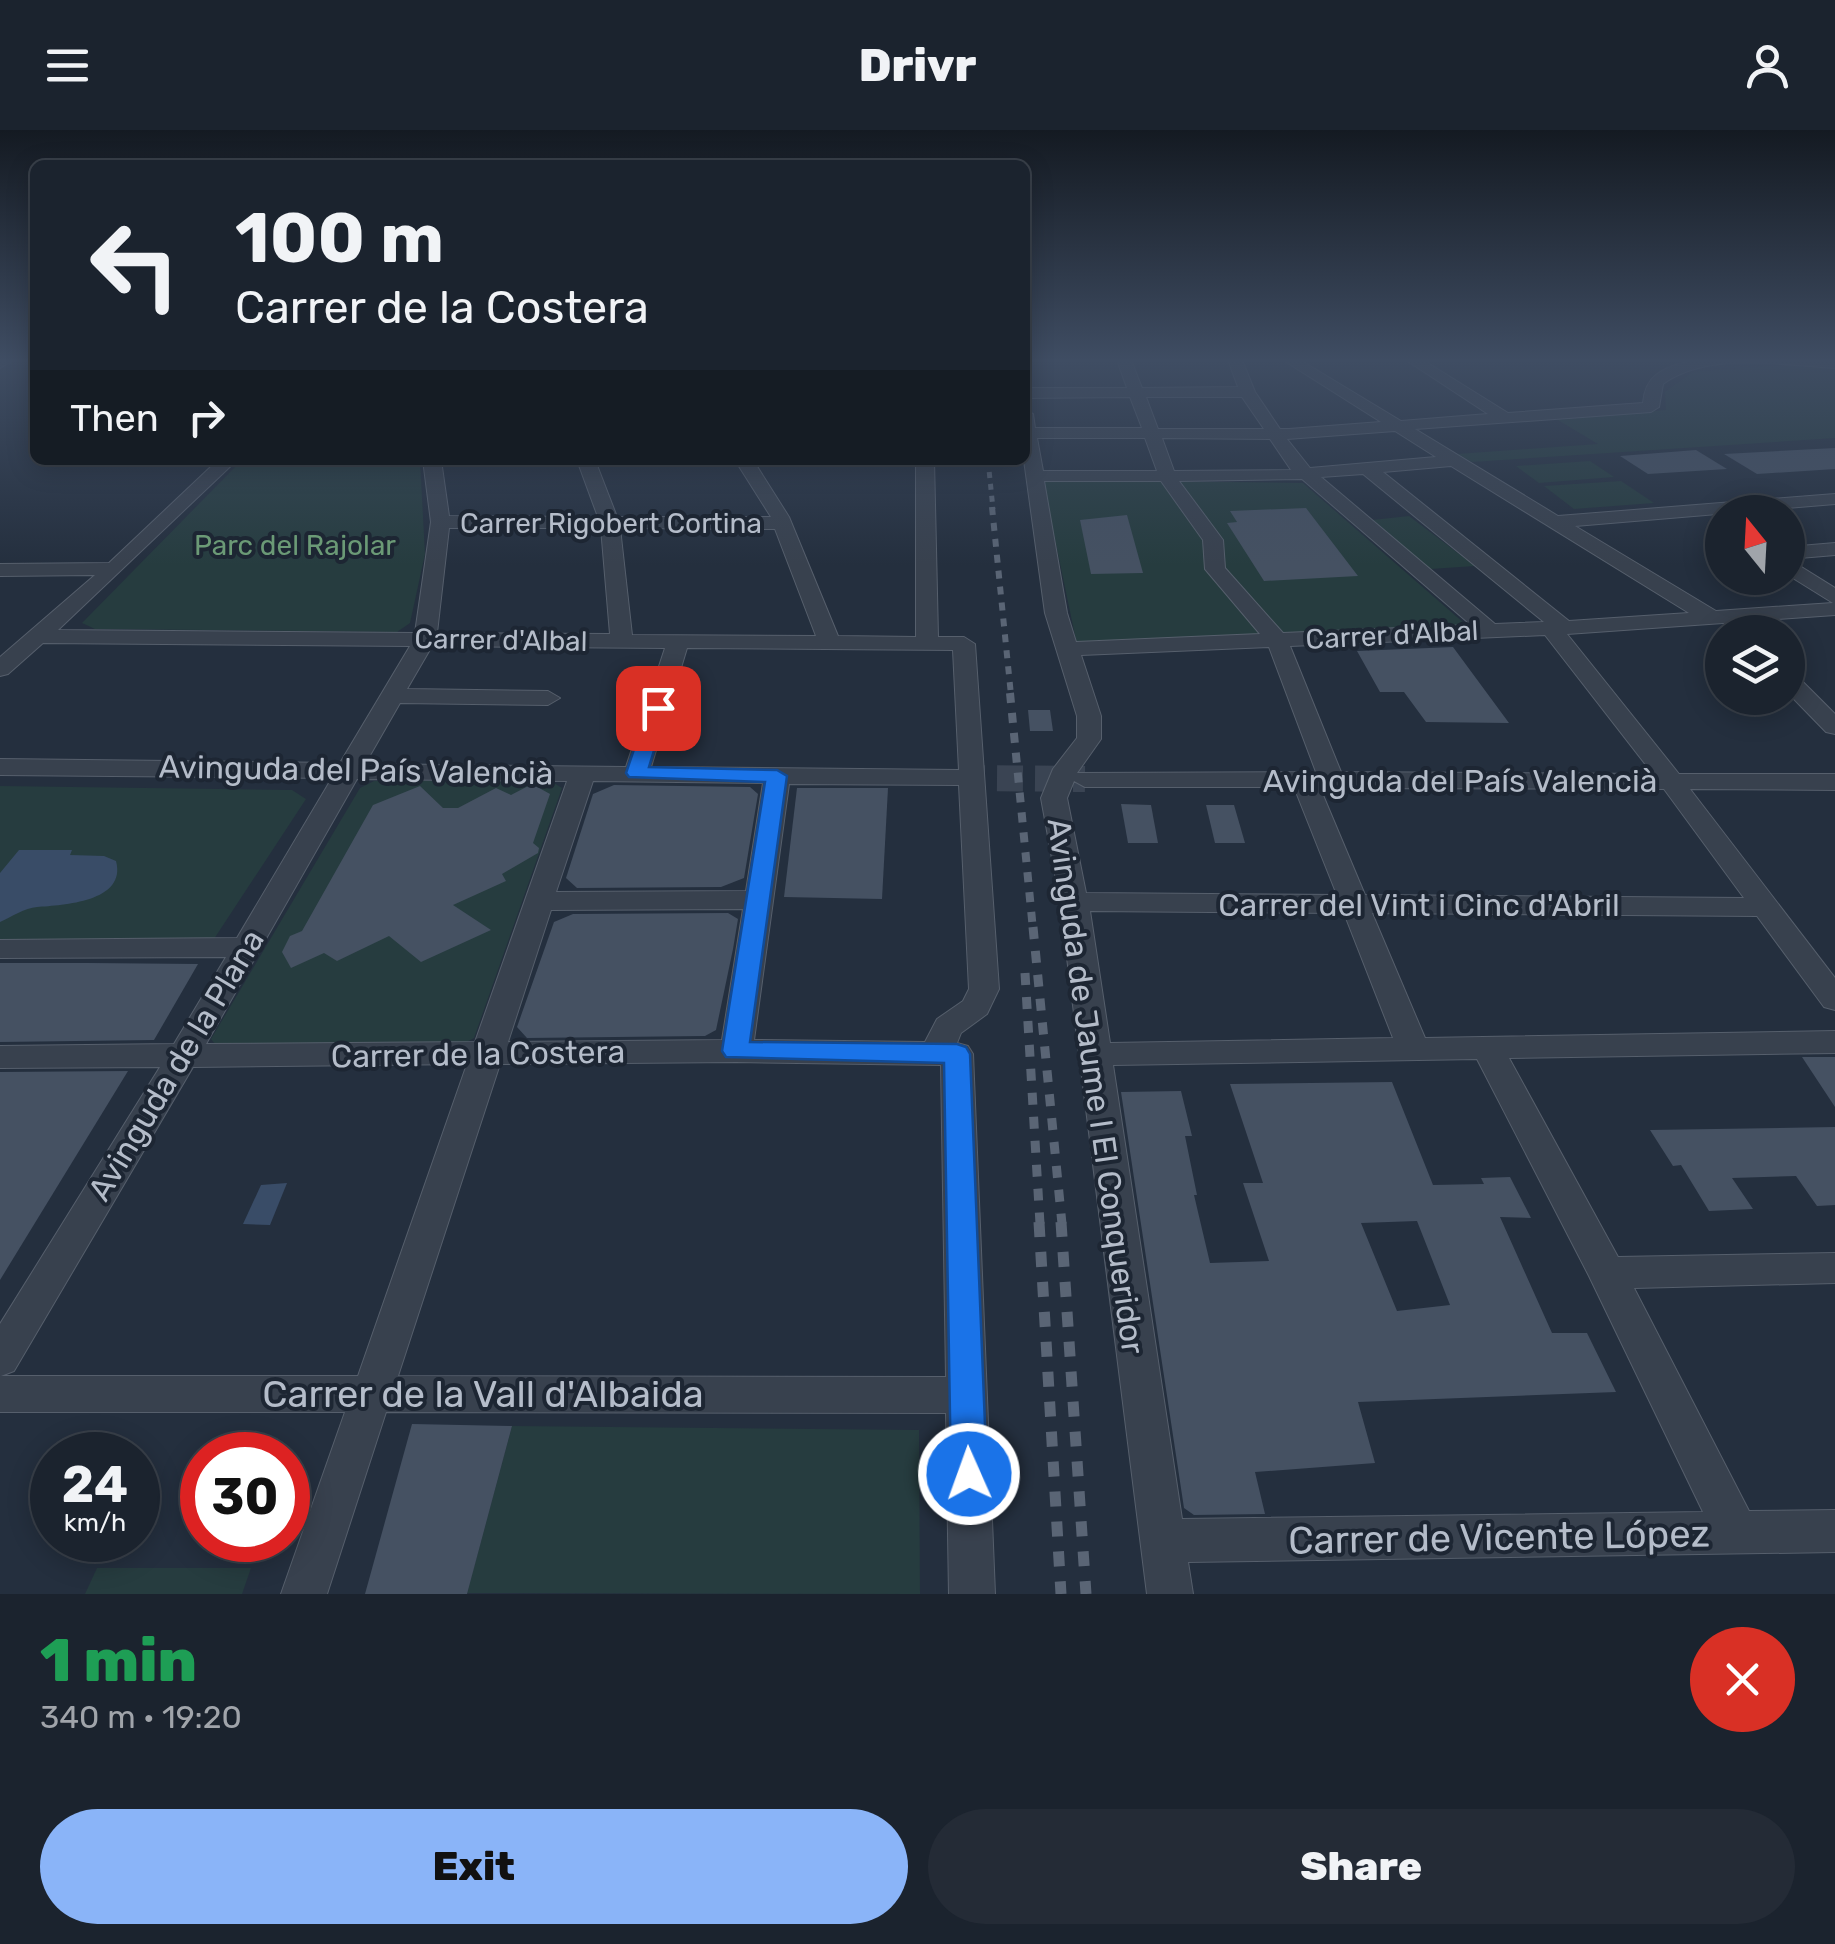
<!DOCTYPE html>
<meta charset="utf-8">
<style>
:root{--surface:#1b232e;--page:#242b36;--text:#f1f3f6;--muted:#a0a4aa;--line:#39404a;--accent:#8ab4f8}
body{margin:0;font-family:Rubik,sans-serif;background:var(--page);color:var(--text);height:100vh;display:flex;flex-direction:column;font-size:38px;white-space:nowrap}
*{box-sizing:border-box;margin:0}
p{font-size:32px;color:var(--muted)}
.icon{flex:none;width:55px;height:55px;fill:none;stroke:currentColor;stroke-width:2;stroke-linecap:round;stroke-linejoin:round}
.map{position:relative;height:1464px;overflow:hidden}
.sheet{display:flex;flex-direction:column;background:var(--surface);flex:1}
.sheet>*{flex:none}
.banner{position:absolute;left:30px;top:30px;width:1000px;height:305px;border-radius:15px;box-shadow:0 5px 25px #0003,0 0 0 2px var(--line);background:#1b232e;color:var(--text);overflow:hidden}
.needle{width:65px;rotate:342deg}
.controls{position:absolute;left:1705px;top:365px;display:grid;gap:20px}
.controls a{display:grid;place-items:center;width:100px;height:100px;border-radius:50%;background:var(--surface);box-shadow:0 5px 25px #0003,0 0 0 2px var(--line);font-size:50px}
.speed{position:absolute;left:30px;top:1302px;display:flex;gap:20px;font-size:50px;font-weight:700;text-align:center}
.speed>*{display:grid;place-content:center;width:130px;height:130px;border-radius:50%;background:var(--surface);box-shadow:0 5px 25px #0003,0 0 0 2px var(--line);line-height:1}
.speed small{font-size:25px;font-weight:400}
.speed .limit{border:15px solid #d22;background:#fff;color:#111}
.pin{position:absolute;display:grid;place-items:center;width:85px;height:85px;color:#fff;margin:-42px;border-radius:20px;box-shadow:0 5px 15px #0006}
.me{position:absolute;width:110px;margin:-55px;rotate:358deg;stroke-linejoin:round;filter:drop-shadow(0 0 8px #0008)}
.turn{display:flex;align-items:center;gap:35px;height:210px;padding:0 40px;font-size:45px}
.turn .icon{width:130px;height:130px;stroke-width:2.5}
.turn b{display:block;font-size:70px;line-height:85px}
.then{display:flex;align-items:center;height:95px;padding:0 40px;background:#0003;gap:20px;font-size:38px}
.round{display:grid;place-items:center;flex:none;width:105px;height:105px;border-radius:52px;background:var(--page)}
.overview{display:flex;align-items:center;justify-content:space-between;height:170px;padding:0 40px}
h1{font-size:60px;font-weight:800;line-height:75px;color:#1e9e55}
.action{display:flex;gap:20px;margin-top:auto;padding:20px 40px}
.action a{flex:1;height:115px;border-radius:60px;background:var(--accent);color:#111;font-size:40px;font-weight:800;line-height:115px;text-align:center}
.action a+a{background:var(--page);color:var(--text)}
header{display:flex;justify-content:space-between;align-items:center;height:130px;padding:0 40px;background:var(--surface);font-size:45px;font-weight:800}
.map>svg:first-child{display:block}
.green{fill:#263c3f}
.water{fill:#394c67}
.building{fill:#455162;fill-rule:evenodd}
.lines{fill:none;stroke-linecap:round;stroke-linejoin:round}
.minor-tunnel{stroke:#3a4453;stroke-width:26;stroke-dasharray:26 12;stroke-linecap:butt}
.minor-casing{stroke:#565f6c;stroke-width:2}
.minor{fill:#38414e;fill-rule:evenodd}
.rail-far4{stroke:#5a6575;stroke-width:5;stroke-dasharray:6 6;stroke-linecap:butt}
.rail-far3{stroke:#5a6575;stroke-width:6;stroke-dasharray:8 8;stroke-linecap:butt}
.rail-far2{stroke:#5a6575;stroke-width:8;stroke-dasharray:10 10;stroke-linecap:butt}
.rail-far1{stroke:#5a6575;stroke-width:9;stroke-dasharray:12 12;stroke-linecap:butt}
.rail{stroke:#5a6575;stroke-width:11;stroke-dasharray:15 15;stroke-linecap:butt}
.route{fill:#1a73e8;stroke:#114b97;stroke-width:2.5}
.labels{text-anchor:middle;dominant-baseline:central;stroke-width:8;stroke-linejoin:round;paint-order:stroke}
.far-street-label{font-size:28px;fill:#b4bcc9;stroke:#1d2633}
.far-park-label{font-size:28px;fill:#6b9a76;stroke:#1d2633}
.street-label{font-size:32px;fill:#b4bcc9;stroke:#1d2633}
.near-street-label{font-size:38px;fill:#b4bcc9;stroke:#1d2633}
</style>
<header><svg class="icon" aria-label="menu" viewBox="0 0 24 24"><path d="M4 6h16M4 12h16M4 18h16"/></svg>Drivr<svg class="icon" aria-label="person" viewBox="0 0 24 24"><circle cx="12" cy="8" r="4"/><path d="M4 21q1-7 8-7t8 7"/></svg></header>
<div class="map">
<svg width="1835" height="1464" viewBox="0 0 1835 1464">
<rect width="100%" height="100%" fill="#242f3e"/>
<g class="green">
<polygon points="1802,234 1835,237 1835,308 1472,332 1457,324 1598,314 1558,290 1666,280 1665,262 1693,242"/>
<polygon points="242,330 420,330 425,424 410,493 397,502 95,499 82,493"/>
<polygon points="1590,331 1614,347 1539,353 1516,336"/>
<polygon points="1056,350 1303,353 1472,500 1077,515 1043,352"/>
<polygon points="1621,351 1654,373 1574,379 1544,356"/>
<polygon points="1409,386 1475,436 1430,439 1372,390"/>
<polygon points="549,650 562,658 474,908 452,920 220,920 211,909 360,658 374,651"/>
<polygon points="0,656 292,660 306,669 214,809 0,809"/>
<polygon points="512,1296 919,1300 920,1464 467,1463"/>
<polygon points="97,1438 251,1438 242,1464 85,1464"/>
</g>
<g class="water">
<path d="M 19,720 L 72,720 L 70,725 L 104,726 L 116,731 C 127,772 63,775 37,777 C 25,778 11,787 0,792 L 0,743 Z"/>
<polygon points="287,1053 270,1095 243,1094 261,1055"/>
</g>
<g class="building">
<polygon points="1835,318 1835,339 1757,344 1724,324"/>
<polygon points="1696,320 1727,339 1648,344 1620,326"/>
<polygon points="1306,378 1358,446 1264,451 1227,393 1237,392 1230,381"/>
<polygon points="1127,385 1143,443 1091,444 1080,390"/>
<polygon points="1453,517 1509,593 1426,592 1404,562 1380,562 1357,521"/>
<polygon points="1028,580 1050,580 1053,601 1030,601"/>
<polygon points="532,654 550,664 533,713 539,718 538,723 502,744 506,751 453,775 491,800 421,832 389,806 337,831 324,823 291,838 282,822 290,806 302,801 373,675 420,656 443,678 458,678 496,658 511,665"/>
<polygon points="614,655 750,657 758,664 744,748 721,757 577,758 566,748 593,664"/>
<polygon points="797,658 888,658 882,769 784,767"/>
<polygon points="1121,674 1151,675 1158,713 1128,713"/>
<polygon points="1206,675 1234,675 1245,713 1215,713"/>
<polygon points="728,783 738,789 733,819 716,900 705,906 527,908 517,897 554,792 573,784"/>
<polygon points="0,833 89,833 198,834 154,910 0,912"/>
<polygon points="1802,927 1835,927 1835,977"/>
<polygon points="128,941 0,1150 0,942"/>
<path d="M 1392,952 L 1433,1055 L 1484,1054 L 1481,1048 L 1510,1047 L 1531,1088 L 1500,1087 L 1552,1203 L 1587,1203 L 1616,1262 L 1358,1272 L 1375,1333 L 1255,1342 L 1265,1384 L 1194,1385 L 1184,1378 L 1121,962 L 1181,961 L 1192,1006 L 1185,1006 L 1197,1065 L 1194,1065 L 1210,1133 L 1269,1131 L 1243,1053 L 1263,1053 L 1230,954 ZM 1417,1091 L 1450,1175 L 1397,1181 L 1361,1093 Z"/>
<polygon points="1835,997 1835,1075 1817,1076 1796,1046 1732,1048 1753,1079 1709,1081 1681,1035 1673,1036 1650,1000"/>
<polygon points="412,1294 512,1296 467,1464 365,1464"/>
</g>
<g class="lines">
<polyline class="minor-tunnel" points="959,648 1085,649"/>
<g class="minor-casing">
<g id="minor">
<polygon points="0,230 13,230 0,238"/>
<path d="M 1117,230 L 1131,230 L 1142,258 L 1238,257 L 1228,230 L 1242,230 L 1255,262 L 1280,299 L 1289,299 L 1381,292 L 1283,230 L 1300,230 L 1401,291 L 1488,284 L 1406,230 L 1423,230 L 1508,283 L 1643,273 C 1644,262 1647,252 1656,245 C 1691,217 1790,230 1835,230 L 1835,238 C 1783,235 1708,221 1663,254 L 1659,277 L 1651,282 L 1415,299 L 1558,386 L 1835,364 L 1835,374 L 1575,396 L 1716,481 L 1833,473 L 1788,445 L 1788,431 L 1795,433 L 1835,458 L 1835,485 L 1567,504 L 1679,644 L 1835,644 L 1835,660 L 1690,659 L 1835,848 L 1835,880 L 1824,877 L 1757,786 L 1372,783 L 1425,908 L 1835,901 L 1835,923 L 1509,928 L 1618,1127 L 1835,1123 L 1835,1153 L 1634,1158 L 1749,1381 L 1835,1380 L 1835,1422 L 1188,1432 L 1193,1464 L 1147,1464 L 1060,772 L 1041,668 L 1053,639 L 1077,608 L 1077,586 L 1045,483 L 1024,330 L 1025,279 L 1033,284 L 1035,298 L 1142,298 L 1130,267 L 1025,268 L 1025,258 L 1127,258 ZM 1146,267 L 1242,267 L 1264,299 L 1158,299 ZM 1395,301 L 1436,327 L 1310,338 L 1287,309 ZM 1037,308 L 1145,308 L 1157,341 L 1043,341 ZM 1162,308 L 1270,309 L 1291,340 L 1174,341 ZM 1451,336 L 1689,483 L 1569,491 L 1383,342 ZM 1363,344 L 1544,492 L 1495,494 L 1321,347 ZM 1302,349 L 1471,495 L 1283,503 L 1225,438 L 1223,410 L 1179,351 ZM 1044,351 L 1161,351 L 1203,410 L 1205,439 L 1260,504 L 1076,512 L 1067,483 ZM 1545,505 L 1653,644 L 1341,642 L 1290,516 ZM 1269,517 L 1316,642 L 1077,643 L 1101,609 L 1101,586 L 1081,525 ZM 1074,651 L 1085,657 L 1294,657 L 1337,765 L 1086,763 L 1067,668 ZM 1320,658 L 1664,659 L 1744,768 L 1365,765 ZM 1090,781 L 1344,783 L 1393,908 L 1110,913 ZM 1477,929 L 1589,1146 L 1703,1382 L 1182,1389 L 1113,935 Z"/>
<path d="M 218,330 L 237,330 L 58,500 L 415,503 L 431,392 L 423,330 L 441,330 L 449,386 L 598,387 L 577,330 L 595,330 L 617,387 L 771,387 L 735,330 L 753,330 L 789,387 L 838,506 L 916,507 L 916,330 L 934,330 L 938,507 L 964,507 L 975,514 L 999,859 L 987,884 L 961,903 L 957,913 L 968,916 L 973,924 L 995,1464 L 949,1464 L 946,1283 L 386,1282 L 327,1464 L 281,1464 L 345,1282 L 0,1282 L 0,1194 L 160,937 L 0,938 L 0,916 L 174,914 L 226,827 L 0,828 L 0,810 L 237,808 L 332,648 L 0,645 L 0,629 L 340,633 L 410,516 L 43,513 L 8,544 L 0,546 L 0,527 L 95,445 L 0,446 L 0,434 L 109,433 ZM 449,398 L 601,398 L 610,504 L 437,503 ZM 620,398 L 775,399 L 816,506 L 632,505 ZM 432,516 L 665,518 L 626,637 L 365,634 L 400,573 L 548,575 L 560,568 L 548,561 L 407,559 ZM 687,518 L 953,520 L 959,640 L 651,637 ZM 357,649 L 567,651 L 475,912 L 206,914 ZM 593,651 L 763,653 L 746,761 L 556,762 ZM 789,654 L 959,655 L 969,859 L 963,871 L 937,889 L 925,912 L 754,910 ZM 743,779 L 722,910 L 508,912 L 551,780 ZM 736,932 L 941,935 L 946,1247 L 398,1246 L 500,934 ZM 467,934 L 358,1246 L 1,1246 L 14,1241 L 193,937 Z"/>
<polygon points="1835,413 1835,425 1788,429 1788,417"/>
<polygon points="1788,543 1796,545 1835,584 1835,604 1826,602 1788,563"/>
</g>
</g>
<use href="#minor" class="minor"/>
<polyline class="rail-far4" points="988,330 993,379"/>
<polyline class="rail-far3" points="992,377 1011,565"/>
<polyline class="rail-far2" points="1010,563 1033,800"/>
<g class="rail-far1">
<polyline points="1033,797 1062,1094"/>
<polyline points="1025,843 1040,1094"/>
</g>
<g class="rail">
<polyline points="1039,1092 1061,1464"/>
<polyline points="1061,1092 1086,1464"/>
</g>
</g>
<linearGradient id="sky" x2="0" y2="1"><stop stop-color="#141a22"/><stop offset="0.53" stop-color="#3f4d63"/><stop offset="1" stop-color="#3f4d63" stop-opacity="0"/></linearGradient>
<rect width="1835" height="435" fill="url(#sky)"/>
<polygon class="route" points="658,572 667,578 649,637 777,640 787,646 750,912 957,914 966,917 970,924 987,1344 982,1356 969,1361 956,1356 951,1344 944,933 726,927 722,921 765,652 629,647 626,643 648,578"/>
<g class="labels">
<g class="far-street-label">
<text x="611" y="393">Carrer Rigobert Cortina</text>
<text transform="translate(1392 505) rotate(-3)">Carrer d'Albal</text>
<text transform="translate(501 510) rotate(1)">Carrer d'Albal</text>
</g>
<g class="far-park-label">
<text x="295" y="415">Parc del Rajolar</text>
</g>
<g class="street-label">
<text transform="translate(356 640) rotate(1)">Avinguda del País Valencià</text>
<text x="1460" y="651">Avinguda del País Valencià</text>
<text x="1419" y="775">Carrer del Vint i Cinc d'Abril</text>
<text transform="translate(478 924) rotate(-1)">Carrer de la Costera</text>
<text transform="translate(176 935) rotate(-59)">Avinguda de la Plana</text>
<text transform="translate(1096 956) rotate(82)">Avinguda de Jaume I El Conqueridor</text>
</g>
<g class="near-street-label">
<text x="483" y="1264">Carrer de la Vall d'Albaida</text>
<text transform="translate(1499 1407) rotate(-1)">Carrer de Vicente López</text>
</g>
</g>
</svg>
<div class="controls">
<a><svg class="needle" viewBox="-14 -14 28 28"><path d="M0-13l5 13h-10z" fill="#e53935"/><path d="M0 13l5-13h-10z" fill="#a0a4aa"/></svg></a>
<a><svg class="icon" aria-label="layers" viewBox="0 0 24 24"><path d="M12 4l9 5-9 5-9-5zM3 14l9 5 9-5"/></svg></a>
</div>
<div class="speed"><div>24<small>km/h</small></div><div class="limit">30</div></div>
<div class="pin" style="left:658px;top:578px;background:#d93025"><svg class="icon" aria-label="arrive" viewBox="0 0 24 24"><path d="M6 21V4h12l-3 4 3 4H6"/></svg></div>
<svg class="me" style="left:969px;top:1344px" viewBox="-20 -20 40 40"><circle r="17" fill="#1a73e8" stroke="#fff" stroke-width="3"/><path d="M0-11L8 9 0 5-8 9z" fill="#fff"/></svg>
<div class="banner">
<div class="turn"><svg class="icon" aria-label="left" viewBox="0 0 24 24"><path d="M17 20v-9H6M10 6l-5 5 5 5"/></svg><div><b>100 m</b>Carrer de la Costera</div></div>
<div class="then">Then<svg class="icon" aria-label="right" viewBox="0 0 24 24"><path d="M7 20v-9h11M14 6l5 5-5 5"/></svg></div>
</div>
</div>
<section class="sheet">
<div class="overview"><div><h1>1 min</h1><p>340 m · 19:20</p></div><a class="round" style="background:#d93025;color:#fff"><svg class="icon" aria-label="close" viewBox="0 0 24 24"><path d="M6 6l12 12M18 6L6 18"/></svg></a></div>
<div class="action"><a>Exit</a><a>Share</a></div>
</section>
